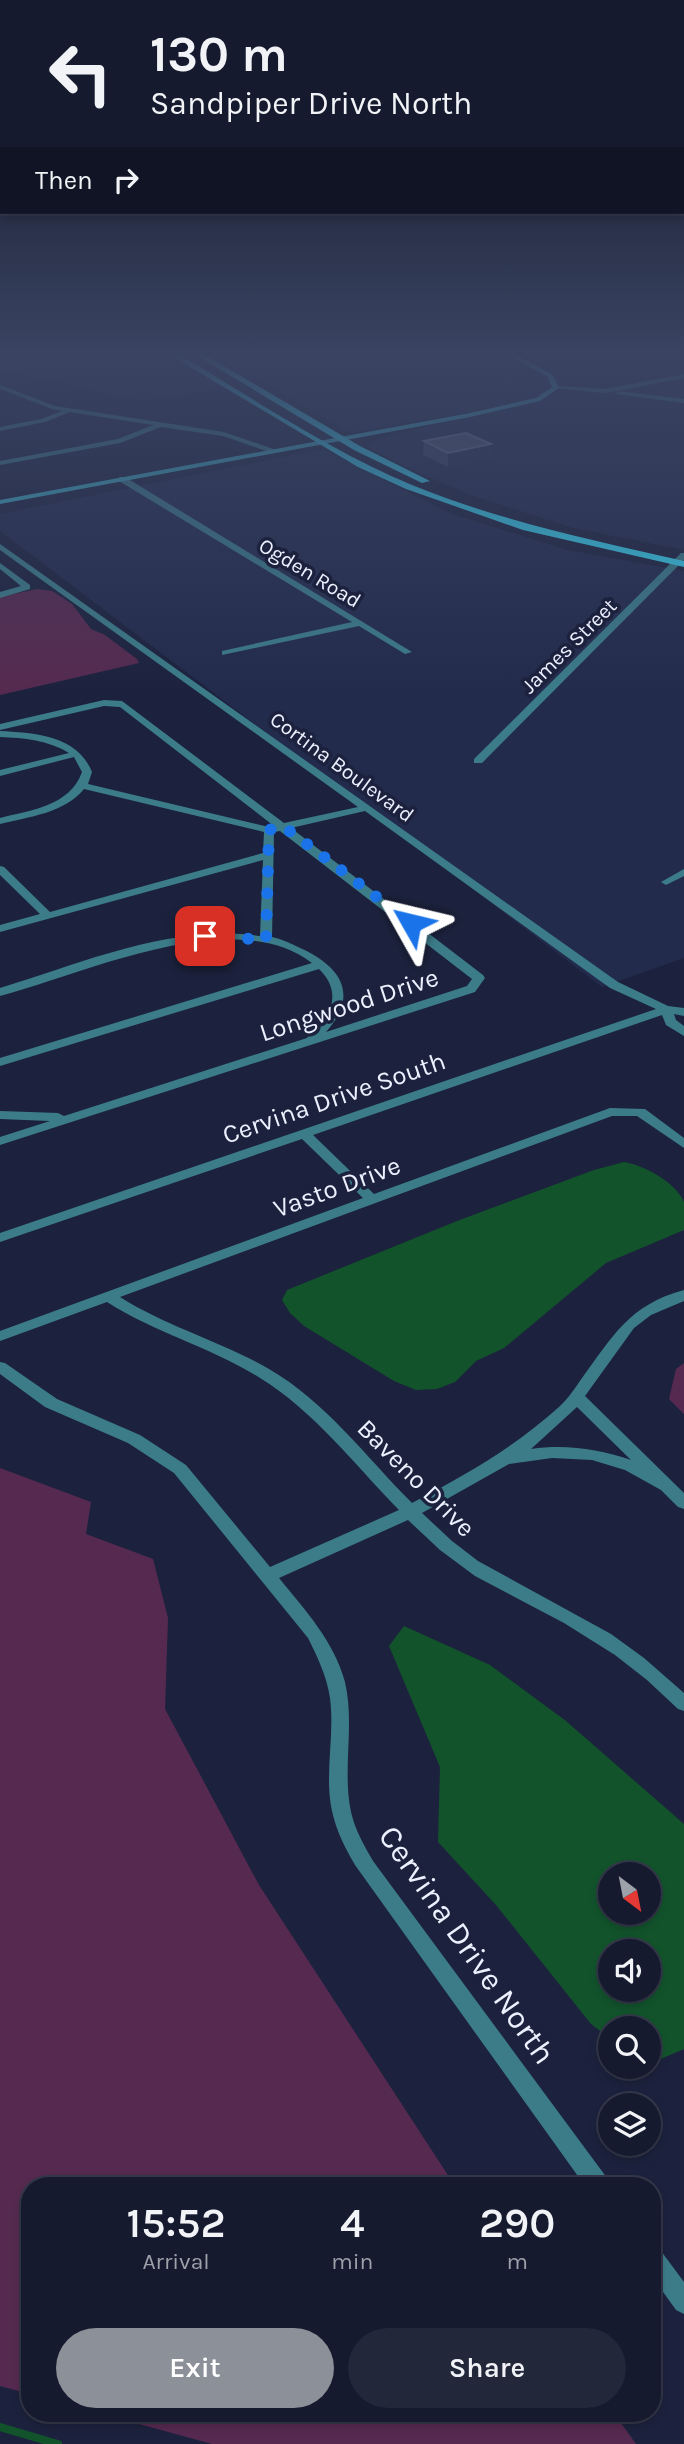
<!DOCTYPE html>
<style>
:root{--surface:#151a2e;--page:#22273a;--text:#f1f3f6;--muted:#9da1aa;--line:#34384a;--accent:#8c9099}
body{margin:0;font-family:Karla,sans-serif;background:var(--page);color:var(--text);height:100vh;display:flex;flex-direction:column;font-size:26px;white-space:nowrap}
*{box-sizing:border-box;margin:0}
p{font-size:23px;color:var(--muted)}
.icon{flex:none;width:38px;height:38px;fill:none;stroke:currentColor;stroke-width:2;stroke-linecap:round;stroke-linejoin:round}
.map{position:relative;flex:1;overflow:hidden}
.side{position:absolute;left:21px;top:2177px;width:640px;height:245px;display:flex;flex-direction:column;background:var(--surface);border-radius:28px;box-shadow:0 4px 10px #0003,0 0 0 2px var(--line)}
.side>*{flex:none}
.guide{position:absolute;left:0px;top:0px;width:684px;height:214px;box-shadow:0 4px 10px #0003,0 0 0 2px var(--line);background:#151a2e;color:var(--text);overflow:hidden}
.needle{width:46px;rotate:148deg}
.controls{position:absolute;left:598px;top:1862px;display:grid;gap:14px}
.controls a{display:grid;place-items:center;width:63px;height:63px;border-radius:50%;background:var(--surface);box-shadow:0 4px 10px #0003,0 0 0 2px var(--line);font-size:35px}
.pin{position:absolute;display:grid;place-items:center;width:60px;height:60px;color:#fff;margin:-30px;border-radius:14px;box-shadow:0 4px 10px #0006}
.me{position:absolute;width:77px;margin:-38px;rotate:307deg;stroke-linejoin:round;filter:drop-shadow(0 0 5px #0008)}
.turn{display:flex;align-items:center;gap:24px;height:147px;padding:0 35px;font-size:32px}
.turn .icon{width:91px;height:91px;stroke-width:2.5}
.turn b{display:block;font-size:49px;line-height:60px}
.then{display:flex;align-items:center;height:66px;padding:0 35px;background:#0003;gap:14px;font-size:26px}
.eta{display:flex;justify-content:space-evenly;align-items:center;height:119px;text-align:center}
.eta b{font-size:42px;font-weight:600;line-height:49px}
.primary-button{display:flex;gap:14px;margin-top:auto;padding:14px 35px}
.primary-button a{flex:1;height:80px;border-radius:42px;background:var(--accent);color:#fff;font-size:28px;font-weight:600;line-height:80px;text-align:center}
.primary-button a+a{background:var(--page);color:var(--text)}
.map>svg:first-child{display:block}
.built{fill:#232b4c}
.green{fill:#562a50}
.water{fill:#12532c;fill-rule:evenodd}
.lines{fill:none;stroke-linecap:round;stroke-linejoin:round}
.stream{stroke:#12532c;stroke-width:8}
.street{fill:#3c7c89;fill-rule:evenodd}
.secondary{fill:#3eaec3;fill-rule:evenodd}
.primary{fill:#38d5f0;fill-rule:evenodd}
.wall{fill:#3c4460}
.shaded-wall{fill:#272f4b}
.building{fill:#4f5671;stroke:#686e87;stroke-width:2}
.route{stroke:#1a73e8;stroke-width:12;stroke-dasharray:0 21.6}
.labels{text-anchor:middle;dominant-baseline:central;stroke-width:7;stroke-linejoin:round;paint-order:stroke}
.far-street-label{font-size:21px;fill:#ecf0ff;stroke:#1c223d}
.street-label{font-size:26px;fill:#ecf0ff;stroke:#1c223d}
.near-street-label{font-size:32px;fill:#ecf0ff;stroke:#1c223d}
</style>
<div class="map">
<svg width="684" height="2444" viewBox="0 0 684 2444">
<rect width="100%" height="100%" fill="#1c223d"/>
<g class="built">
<polygon points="0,352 165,352 226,388 143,401 0,369"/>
<polygon points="214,352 502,352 547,376 552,384 539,397 526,402 350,433"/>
<polygon points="684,372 684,550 573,528 470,495 405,467 369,447 374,441 389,436 542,400"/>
<polygon points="323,449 452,514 568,550 684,571 684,958 602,987 0,531 0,514"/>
</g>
<g class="green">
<polygon points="37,589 52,591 72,604 91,629 105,635 137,659 139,663 0,695 0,597"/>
<polygon points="684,1363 684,1414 669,1399 676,1369"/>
<polygon points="0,1468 91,1502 86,1534 153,1559 168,1618 165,1709 259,1885 455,2186 30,2186 30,2394 0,2386"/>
<polygon points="99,2413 614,2413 636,2444 212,2444"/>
</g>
<g class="water">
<path d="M 624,1162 C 643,1165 676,1182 684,1202 C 684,1209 684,1222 684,1230 L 606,1263 L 504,1348 L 476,1361 L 455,1382 L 437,1389 L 416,1390 L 394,1381 L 304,1326 L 290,1313 L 282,1300 L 287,1290 L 457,1221 L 594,1170 Z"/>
<path d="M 404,1626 L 490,1665 L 566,1721 L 684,1824 L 684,2049 L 649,2064 L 649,2028 L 611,2028 L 611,2039 L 591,2024 L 496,1905 L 438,1842 L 440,1767 L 389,1646 ZM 611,1874 L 649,1874 L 649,1913 L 611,1913 ZM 611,1951 L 649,1951 L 649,1990 L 611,1990 Z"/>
</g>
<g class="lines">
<polyline class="stream" points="0,2427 58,2444"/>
<g class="street">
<polygon points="684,374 684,378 606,393 553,388 556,386 606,389"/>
<polygon points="0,385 55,406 224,432 279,451 272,453 223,436 161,427 120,443 0,465 0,461 118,439 153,425 70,412 45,422 0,431 0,427 41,419 62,411 52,409 0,389"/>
<polygon points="618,391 684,399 684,403 616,394"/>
<polygon points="119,477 125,477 412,652 405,654 359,626 222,655 222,651 352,622 119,481"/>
<path d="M 0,544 L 618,982 L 668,1006 L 684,1008 L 684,1016 L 674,1014 L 676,1020 L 684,1026 L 684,1036 L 666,1025 L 662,1015 L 313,1135 L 374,1194 L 610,1108 L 645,1109 L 684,1138 L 684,1148 L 637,1116 L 612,1116 L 120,1297 C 167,1327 221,1341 269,1369 C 326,1402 366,1457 412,1503 C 467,1474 512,1449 559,1407 C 568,1399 575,1388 582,1378 C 613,1336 629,1305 684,1290 L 684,1301 L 651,1315 L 634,1328 L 585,1396 L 684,1493 L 684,1509 L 678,1507 L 661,1490 L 625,1470 L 592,1460 L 552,1458 L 509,1464 L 422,1513 L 452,1541 L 478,1561 L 611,1634 L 644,1658 L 684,1693 L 684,1711 L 678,1709 L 647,1680 L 615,1655 L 564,1623 L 475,1576 L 440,1550 L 408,1520 L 279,1578 C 305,1610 334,1641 345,1682 C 355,1725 342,1769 351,1812 C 355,1830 364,1845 373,1861 L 607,2178 L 610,2186 L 585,2186 L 355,1865 C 345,1848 336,1830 332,1811 C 324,1774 335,1736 330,1698 C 327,1677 318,1658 308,1638 L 174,1473 L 128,1443 L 45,1407 L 0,1374 L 0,1362 L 5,1363 L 57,1399 L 140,1435 L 186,1465 L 270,1567 L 399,1510 C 354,1464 315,1412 260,1378 C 211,1347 155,1333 107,1302 L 0,1341 L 0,1331 L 363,1198 L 302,1139 L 0,1242 L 0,1233 L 656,1009 L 610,988 L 365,811 L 291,828 L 483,975 L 485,978 L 475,992 L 0,1145 L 0,1137 L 50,1121 L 0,1119 L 0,1111 L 58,1113 L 64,1116 L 307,1038 C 311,1032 318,1027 323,1021 C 337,1003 335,984 319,969 L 0,1066 L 0,1058 L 312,963 C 233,903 84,974 0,996 L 0,988 C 82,963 173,923 260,936 L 263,860 L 0,932 L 0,925 L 40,914 L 0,875 L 0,866 L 4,867 L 50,912 L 263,853 L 264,832 L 84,789 C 65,813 28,817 0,824 L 0,818 C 31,810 70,806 82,772 L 74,757 L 0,776 L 0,770 L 69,753 C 48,740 24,738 0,737 L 0,731 C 35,733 77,735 92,772 L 88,784 L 269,827 L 274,826 L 120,707 L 104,706 L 0,730 L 0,724 L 104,700 L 122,701 L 284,823 L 358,807 L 0,550 ZM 280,831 L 472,979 L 467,986 L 326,1032 C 361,993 339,965 298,947 C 290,943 281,939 272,937 L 274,832 ZM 577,1407 L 631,1460 C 598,1449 566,1444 531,1449 Z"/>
<polygon points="681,553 684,553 684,560 482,763 474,763 474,759"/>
<polygon points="0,563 30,585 30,589 0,598 0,592 21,586 0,569"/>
<polygon points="684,869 684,876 666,885 661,882"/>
<polygon points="653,2248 661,2251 684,2282 684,2314 676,2310 653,2278"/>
</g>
<polygon class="secondary" points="503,352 511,352 553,375 559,388 540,401 470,417 0,504 0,500 470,413 536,398 552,387 548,377"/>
<g class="primary">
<path d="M 165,352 L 175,352 C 251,397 330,451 412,485 C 500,521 592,540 684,561 L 684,567 L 523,530 L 406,489 L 358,467 Z"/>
<polygon points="191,352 200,352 360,446 430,481 422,483 354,450"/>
</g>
</g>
<polygon class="wall" points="424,441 491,459 448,467 423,455"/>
<polygon class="shaded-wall" points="491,444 491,459 448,467 448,453"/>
<polygon class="building" points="466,433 491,444 448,453 424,441"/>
<linearGradient id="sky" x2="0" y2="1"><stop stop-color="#0f1322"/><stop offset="0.51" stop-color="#3a4462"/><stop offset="1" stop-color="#3a4462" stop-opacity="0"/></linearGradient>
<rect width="684" height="694" fill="url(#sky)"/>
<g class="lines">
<polyline class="route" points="205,936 266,940 269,830 283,826 411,923"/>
</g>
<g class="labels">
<g class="far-street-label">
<text transform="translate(310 573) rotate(31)">Ogden Road</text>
<text transform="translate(569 646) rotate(-45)">James Street</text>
<text transform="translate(342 767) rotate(36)">Cortina Boulevard</text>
</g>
<g class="street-label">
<text transform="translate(349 1005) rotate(-18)">Longwood Drive</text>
<text transform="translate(334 1098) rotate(-19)">Cervina Drive South</text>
<text transform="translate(337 1187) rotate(-20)">Vasto Drive</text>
<text transform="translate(416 1478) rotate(45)">Baveno Drive</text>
</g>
<g class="near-street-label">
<text transform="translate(467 1945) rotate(55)">Cervina Drive North</text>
</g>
</g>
</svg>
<div class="controls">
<a><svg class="needle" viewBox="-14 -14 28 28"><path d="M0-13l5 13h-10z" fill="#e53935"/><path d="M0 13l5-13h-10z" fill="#9da1aa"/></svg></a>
<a><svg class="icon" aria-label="sound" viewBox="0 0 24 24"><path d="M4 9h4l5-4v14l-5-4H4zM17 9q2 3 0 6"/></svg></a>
<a><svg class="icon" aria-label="search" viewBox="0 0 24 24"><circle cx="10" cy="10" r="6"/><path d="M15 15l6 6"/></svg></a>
<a><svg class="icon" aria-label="layers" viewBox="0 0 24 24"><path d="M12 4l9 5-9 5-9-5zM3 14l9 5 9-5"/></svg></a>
</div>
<div class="pin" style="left:205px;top:936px;background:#d93025"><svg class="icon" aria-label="arrive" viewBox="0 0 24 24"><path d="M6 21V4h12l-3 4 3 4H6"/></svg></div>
<svg class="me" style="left:411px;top:923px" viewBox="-20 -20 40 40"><path d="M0-17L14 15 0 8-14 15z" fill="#1a73e8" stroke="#fff" stroke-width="4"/></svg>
<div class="guide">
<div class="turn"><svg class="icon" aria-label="left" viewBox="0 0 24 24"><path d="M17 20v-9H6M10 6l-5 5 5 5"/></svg><div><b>130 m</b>Sandpiper Drive North</div></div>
<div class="then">Then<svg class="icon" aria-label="right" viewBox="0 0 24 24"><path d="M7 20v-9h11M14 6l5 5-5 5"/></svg></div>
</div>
<section class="side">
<div class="eta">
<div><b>15:52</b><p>Arrival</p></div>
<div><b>4</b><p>min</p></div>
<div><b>290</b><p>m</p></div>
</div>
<div class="primary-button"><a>Exit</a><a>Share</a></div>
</section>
</div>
